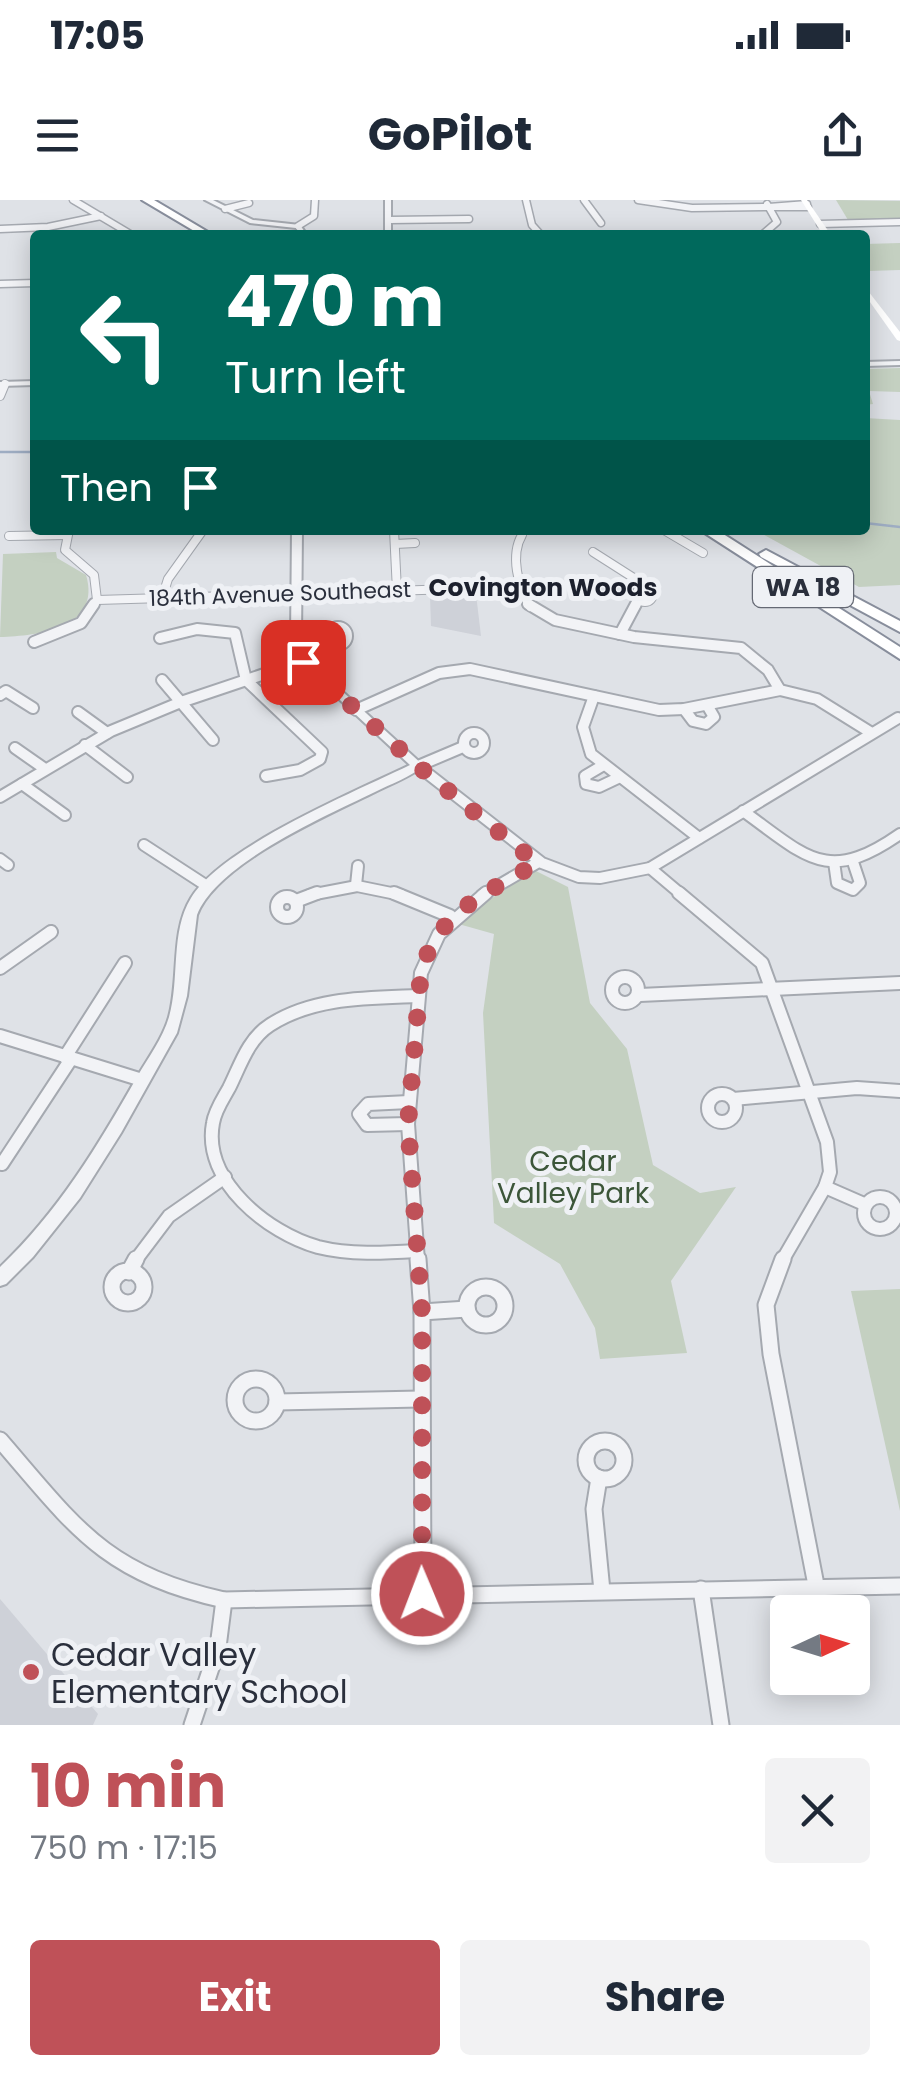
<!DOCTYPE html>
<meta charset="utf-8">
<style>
:root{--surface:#fff;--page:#f2f2f3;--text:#1f2937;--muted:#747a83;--accent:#bf5158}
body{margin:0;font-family:Poppins,sans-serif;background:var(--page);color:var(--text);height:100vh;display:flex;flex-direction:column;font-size:38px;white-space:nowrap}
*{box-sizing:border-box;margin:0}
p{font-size:32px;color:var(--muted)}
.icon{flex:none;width:55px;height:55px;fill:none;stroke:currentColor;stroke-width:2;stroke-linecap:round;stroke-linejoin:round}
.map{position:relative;height:1525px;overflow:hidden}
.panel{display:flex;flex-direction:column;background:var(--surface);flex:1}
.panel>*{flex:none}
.guide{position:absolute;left:30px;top:30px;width:840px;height:305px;border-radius:10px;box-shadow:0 5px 25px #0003;background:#00695c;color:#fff;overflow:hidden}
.needle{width:65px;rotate:86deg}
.buttons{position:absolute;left:770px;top:1395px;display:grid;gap:20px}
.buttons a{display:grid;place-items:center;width:100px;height:100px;border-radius:10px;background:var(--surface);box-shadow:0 5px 25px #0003;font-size:50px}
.pin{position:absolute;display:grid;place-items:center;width:85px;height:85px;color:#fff;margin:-42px;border-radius:20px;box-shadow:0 5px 15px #0006}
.me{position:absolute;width:110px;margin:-55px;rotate:359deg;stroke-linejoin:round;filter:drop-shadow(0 0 8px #0008)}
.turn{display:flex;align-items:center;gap:35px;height:210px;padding:0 30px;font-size:45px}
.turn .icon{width:130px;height:130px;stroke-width:2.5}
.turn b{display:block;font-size:70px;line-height:85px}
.then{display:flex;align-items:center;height:95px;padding:0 30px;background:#0003;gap:20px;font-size:38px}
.round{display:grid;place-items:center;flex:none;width:105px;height:105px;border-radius:10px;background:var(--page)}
.head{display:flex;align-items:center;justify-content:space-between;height:170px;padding:0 30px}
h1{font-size:60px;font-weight:700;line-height:75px;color:var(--accent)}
.button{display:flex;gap:20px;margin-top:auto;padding:20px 30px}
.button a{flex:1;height:115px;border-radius:10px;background:var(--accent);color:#fff;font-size:40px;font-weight:700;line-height:115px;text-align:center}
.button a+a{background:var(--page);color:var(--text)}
.status{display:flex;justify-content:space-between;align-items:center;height:70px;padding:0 50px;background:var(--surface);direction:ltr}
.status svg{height:28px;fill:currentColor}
header{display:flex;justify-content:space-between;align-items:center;height:130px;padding:0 30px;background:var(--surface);font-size:45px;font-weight:700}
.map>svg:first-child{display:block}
.built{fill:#ced1d8}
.green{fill:#c4d0c1}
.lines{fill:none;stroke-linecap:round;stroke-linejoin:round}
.stream{stroke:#9eadc3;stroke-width:2.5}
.minor-far4-casing{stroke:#a5a9b0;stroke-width:9}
.minor-far3-casing{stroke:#a5a9b0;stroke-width:10}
.minor-far2-casing{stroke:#a5a9b0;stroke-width:14}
.minor-far1-casing{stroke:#a5a9b0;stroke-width:16}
.minor-casing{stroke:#a5a9b0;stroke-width:19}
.tertiary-casing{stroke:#a5a9b0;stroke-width:4}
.motorway-casing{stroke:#888e9c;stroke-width:4}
.minor-far4{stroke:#f2f3f6;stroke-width:6}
.minor-far3{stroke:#f2f3f6;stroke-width:8}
.minor-far2{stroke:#f2f3f6;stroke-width:10}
.minor-far1{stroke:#f2f3f6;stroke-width:12}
.minor{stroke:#f2f3f6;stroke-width:15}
.tertiary{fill:#f2f3f6;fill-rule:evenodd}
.secondary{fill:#fff;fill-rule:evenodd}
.motorway{fill:#fff;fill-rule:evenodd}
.route{stroke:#bf5158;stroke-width:18;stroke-dasharray:0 32.4}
.poi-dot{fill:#bf5158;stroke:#eff1f5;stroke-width:4}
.labels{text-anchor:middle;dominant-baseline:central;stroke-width:10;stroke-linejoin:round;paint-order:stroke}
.far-street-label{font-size:22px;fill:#2a2f3c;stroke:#eff1f5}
.far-neighbourhood-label{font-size:25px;font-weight:bold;fill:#1c202d;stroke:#eff1f5}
.shield{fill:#eff1f5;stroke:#656974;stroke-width:2.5}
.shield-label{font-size:25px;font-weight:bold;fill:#2a2f3c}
.park-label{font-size:28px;fill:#3c5639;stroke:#eff1f5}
.near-poi-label{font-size:32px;fill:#2a2f3c;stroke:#eff1f5;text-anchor:start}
</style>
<div class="status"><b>17:05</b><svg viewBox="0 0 49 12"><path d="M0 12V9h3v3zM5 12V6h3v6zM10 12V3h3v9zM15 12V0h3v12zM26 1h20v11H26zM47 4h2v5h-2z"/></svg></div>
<header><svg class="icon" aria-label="menu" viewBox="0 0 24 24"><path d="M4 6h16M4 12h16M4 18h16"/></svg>GoPilot<svg class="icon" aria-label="share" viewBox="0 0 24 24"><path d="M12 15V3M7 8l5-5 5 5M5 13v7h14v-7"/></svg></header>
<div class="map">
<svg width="900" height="1525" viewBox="0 0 900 1525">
<rect width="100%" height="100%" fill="#dfe2e7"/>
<g class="built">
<polygon points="476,394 481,436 431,426 430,396"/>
<polygon points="0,1399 98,1514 93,1525 0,1525"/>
</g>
<g class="green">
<polygon points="836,0 900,1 900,19 848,20"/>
<polygon points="900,43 900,70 868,71 865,44"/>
<polygon points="900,168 900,192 869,191 873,204 865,205 865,169"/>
<polygon points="865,218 900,220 900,385 859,387 755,330 865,330"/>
<path d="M 56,352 L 57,358 L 86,375 C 102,428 38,436 0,437 L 3,354 Z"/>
<polygon points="534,670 568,687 590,803 627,849 653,965 700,993 736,987 671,1081 687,1153 600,1159 595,1128 560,1064 494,1023 483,813 494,734 455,723"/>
<polygon points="900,1089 900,1311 851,1091"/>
</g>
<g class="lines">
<g class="stream">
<polyline points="0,252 35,252"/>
<polyline points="865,323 900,327"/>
</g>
<g class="minor-far4-casing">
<g id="minor-far4">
<polyline points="73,0 132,35"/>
<polyline points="526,0 532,25 541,35"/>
<polyline points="584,0 601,23"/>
<polyline points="638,0 692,8 769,7"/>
<polyline points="807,4 769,7 808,7"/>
<polyline points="225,9 249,3"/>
<polyline points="390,20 469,19"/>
<polyline points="820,24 900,22"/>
<polyline points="298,26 314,16 315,0"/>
<polyline points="0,29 48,27 101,16"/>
<polyline points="762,35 777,22 767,4"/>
<polyline points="0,84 35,83"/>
</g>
</g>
<g class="minor-far3-casing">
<g id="minor-far3">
<polyline points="0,196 5,184"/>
<polyline points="69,330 65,350 94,375 97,400 92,407"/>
<polyline points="394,330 397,391"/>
<polyline points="664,330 703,353"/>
<path d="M 522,335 C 510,355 518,387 530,407"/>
<polyline points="9,336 67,335"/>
<polyline points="395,344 415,343"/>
<polyline points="593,352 651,389"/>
<circle cx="645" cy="394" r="8"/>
<polyline points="162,398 168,379 203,330"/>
<polyline points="97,400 522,387"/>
<polyline points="635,407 639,399"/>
</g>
</g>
<g class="minor-far2-casing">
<g id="minor-far2">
<polyline points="528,404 555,420 634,437 741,448 768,470 780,490 817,499 870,532"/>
<circle cx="338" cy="436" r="9"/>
<polyline points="620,434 636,404"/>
<polyline points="160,438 197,429 235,433 246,480 322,552 320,559 300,570 266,576"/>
<polyline points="296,438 326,438"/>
<polyline points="34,442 81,423 94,404"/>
<polyline points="162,480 213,540"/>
<polyline points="0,495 6,491 33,508"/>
<polyline points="594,496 583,527 591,554 699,638"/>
<polyline points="684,509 693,521 706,524 714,517 707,505"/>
<polyline points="356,510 439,473 470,469 659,510 684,509 780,490"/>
<polyline points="78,512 107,533"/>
<circle cx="474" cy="543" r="10"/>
<polyline points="85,545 127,577"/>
<polyline points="463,547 418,566 542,663 579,677 600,678 650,668 898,518"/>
<polyline points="15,548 45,569"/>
<polyline points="602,566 585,576 586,584 599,587 618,578"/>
<polyline points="22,584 65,615"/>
<polyline points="0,597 111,531 181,502 303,461"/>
<path d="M 743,611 C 807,657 827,685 900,634"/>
<polyline points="144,645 207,686"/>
<polyline points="0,659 8,665"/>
<polyline points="834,662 837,683 853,690 860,683 853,662"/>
<polyline points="650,668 682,695"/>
<polyline points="356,685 358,666"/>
<polyline points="310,695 357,686 401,695"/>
<polyline points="482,695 537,663"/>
</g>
</g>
<g class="minor-far1-casing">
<g id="minor-far1">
<polyline points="394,693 450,716"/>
<polyline points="679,693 762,763 827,942 830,972 825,987 782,1061"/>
<circle cx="287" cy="707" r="10"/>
<polyline points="296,701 317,693"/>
<polyline points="0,768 51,732"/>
<circle cx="625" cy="790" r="13"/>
<polyline points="640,795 900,783"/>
<polyline points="0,836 142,880"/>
<polyline points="65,857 125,763"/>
<circle cx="722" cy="908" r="14"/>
<polyline points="733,899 857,888 900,891"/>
<polyline points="408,924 367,925 359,914 368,904 409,902"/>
<polyline points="2,964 71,859"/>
<polyline points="825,987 864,1004"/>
<circle cx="880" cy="1013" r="16"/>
<path d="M 417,1051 C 384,1053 350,1055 318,1047 C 268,1033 202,981 213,923 C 215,910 223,899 229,888 C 240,866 248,839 270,825 C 313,797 368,798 418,796"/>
<polyline points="135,1061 169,1016 225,977"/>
<polyline points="418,1061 408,924 421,773 439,734 486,693"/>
</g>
</g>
<g class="minor-casing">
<g id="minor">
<polyline points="418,1059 422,1112 423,1394"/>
<polyline points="783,1059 766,1105 771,1154 816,1385"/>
<circle cx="128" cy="1087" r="16"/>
<polyline points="129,1072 136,1059"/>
<circle cx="486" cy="1106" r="19"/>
<polyline points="422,1112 467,1109"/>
<circle cx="256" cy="1200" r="21"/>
<polyline points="277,1202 420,1199"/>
<path d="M 0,1240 C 76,1328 104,1373 224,1400 L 900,1386"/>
<circle cx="605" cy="1260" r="19"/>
<polyline points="599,1278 594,1309 602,1391"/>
<polyline points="701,1389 721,1525"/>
<polyline points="192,1525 218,1447 224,1400"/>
</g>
</g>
<g class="tertiary-casing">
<g id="tertiary">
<polygon points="205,0 213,0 253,20 300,25 307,35 301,35 296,28 250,23"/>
<rect x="385" y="0" width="6" height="35"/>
<polygon points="900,161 900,165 865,166 865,162"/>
<polygon points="35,181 35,185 0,186 0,182"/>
<path d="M 292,330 L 302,330 L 301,438 L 308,460 L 424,566 C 410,577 391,584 375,592 C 326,616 217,663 197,715 L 187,796 L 177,833 L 121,933 L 80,998 L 33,1057 L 6,1084 L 0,1086 L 0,1067 C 58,1012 98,946 137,877 C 148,858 163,838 169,817 C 180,779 170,732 191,698 C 222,647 354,592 410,565 L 298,461 L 291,438 Z"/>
</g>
</g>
<g class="motorway-casing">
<g id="motorway">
<polygon points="142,0 154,0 213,35 201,35"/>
<polygon points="700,330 717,330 900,447 900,459"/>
<polygon points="766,350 900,421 900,432 761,357 759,354"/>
</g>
</g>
<use href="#minor-far4" class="minor-far4"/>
<use href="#minor-far3" class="minor-far3"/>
<use href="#minor-far2" class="minor-far2"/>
<use href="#minor-far1" class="minor-far1"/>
<use href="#minor" class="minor"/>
<use href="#tertiary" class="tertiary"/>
<g class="secondary">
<polygon points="801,0 807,0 831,35 823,35"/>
<polygon points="865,87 900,132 900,141 897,140 865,95"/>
</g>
<use href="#motorway" class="motorway"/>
</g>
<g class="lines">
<path class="route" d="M 303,462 L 425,572 L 537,663 C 486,694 438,711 421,772 L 408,924 L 422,1112 L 422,1394"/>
</g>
<circle class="poi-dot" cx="31" cy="1472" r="10"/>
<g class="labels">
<g class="far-street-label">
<text transform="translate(280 394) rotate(-2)">184th Avenue Southeast</text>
</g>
<g class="far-neighbourhood-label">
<text x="543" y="387">Covington Woods</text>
</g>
<rect class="shield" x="753" y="367" width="100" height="40" rx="8"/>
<g class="shield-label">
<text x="803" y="387">WA 18</text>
</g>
<g class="park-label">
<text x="573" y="961">Cedar<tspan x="573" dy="32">Valley Park</tspan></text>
</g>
<g class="near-poi-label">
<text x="51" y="1454">Cedar Valley<tspan x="51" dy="37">Elementary School</tspan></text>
</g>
</g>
</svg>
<div class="buttons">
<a><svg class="needle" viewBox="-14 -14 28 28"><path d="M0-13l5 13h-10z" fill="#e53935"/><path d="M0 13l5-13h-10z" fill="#747a83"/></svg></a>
</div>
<div class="pin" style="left:303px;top:462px;background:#d93025"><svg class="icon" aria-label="arrive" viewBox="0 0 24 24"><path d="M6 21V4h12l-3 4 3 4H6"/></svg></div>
<svg class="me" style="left:422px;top:1394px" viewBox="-20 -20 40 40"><circle r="17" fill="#bf5158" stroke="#fff" stroke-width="3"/><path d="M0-11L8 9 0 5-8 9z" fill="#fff"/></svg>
<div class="guide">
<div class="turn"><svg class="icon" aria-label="left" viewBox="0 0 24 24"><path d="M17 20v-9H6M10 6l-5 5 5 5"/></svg><div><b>470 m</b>Turn left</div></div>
<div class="then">Then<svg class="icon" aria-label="arrive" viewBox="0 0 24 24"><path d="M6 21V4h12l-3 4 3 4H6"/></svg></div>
</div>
</div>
<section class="panel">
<div class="head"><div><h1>10 min</h1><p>750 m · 17:15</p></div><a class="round"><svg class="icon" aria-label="close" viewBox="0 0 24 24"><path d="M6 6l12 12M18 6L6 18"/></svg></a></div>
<div class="button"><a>Exit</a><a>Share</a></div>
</section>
